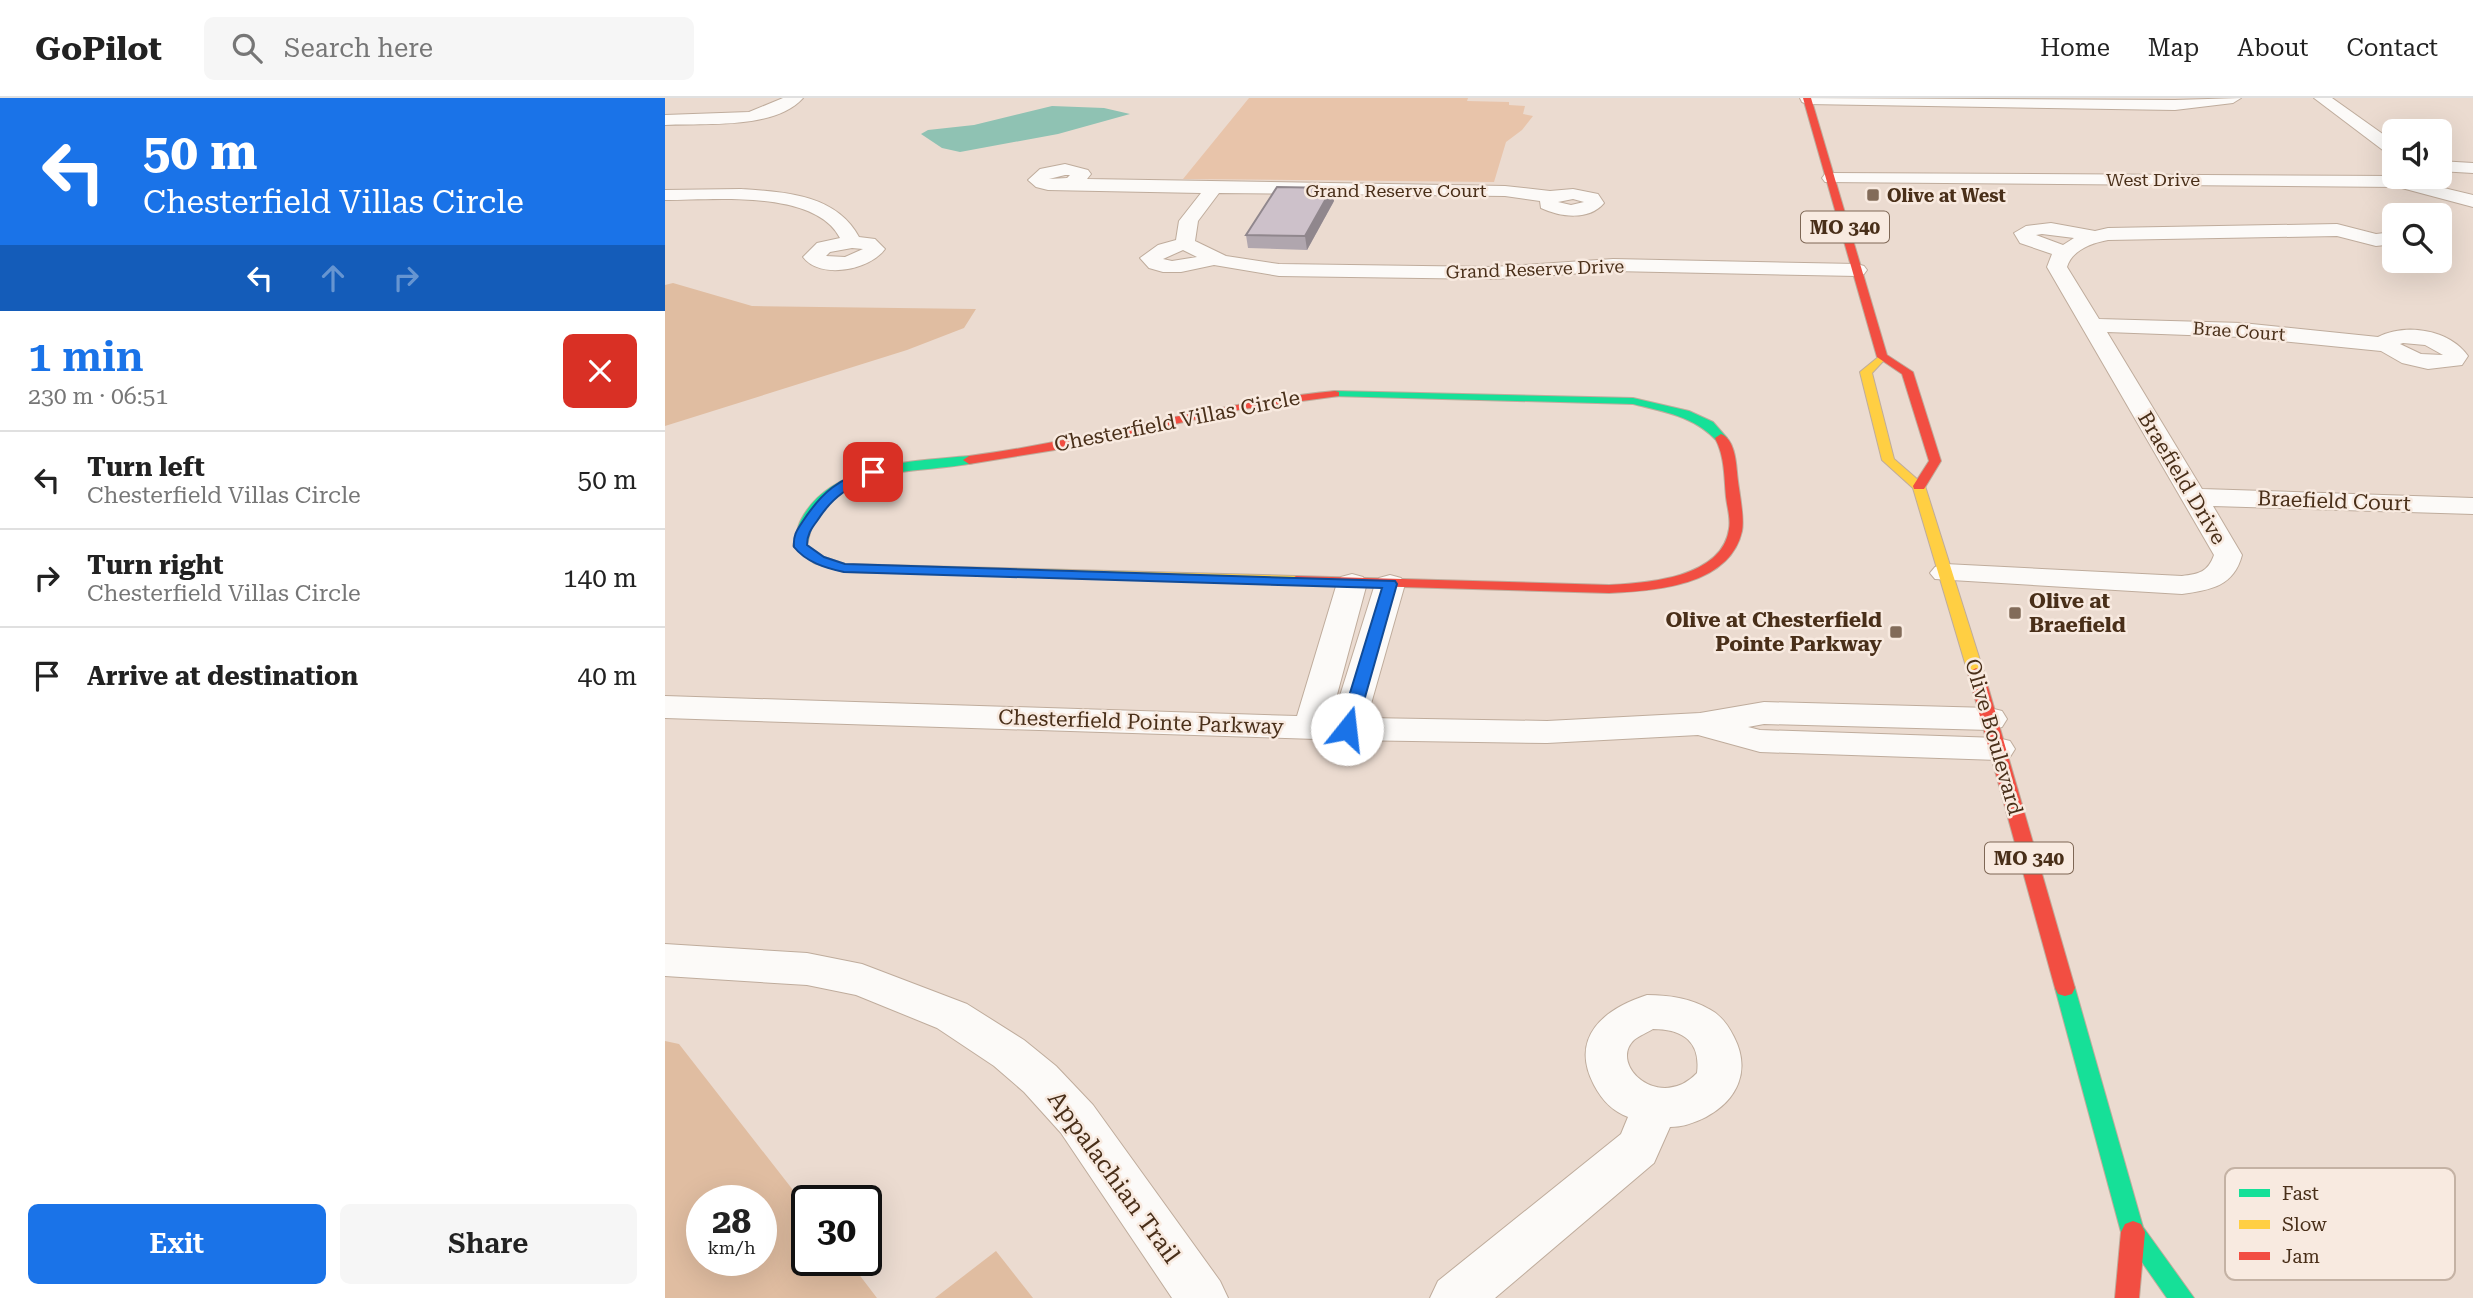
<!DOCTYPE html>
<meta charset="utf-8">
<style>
:root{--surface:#fff;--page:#f6f6f6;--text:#222;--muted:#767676;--line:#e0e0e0;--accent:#1a73e8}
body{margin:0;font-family:"Roboto Serif",serif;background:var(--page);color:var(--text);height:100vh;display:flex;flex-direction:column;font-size:26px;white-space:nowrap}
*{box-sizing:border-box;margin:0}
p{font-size:23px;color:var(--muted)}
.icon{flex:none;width:38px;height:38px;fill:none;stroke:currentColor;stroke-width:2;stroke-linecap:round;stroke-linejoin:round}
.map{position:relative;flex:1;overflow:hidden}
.details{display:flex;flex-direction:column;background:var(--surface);width:665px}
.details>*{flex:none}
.banner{background:#1a73e8;color:#fff;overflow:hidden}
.buttons{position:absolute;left:1717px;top:21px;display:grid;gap:14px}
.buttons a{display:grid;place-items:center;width:70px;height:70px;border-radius:10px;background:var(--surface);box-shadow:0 7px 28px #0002;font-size:35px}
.speed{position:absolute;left:21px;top:1087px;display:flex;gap:14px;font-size:35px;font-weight:700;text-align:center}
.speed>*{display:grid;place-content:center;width:91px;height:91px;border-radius:50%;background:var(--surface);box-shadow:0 7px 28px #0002;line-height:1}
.speed small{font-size:18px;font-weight:400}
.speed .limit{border:4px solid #111;border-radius:10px;background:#fff;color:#111}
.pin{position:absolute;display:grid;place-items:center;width:60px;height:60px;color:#fff;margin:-30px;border-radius:14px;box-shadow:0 4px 10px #0006}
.me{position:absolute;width:77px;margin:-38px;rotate:16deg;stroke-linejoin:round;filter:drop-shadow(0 0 5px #0008)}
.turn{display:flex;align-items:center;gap:24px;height:147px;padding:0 28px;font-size:32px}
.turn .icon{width:91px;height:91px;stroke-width:2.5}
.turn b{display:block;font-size:49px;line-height:60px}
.lanes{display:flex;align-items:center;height:66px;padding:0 28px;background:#0003;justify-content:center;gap:35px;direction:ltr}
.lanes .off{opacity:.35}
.round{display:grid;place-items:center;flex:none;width:74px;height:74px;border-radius:10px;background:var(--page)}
.overview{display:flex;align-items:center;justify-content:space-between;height:119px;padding:0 28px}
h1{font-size:42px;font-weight:600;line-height:52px;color:var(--accent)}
.cta{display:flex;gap:14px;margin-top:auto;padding:14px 28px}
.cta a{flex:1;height:80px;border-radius:10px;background:var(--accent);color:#fff;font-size:28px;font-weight:600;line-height:80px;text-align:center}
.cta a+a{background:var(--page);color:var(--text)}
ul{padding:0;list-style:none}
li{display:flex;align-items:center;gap:21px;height:98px;padding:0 28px;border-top:2px solid var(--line)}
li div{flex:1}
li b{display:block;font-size:26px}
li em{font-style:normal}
header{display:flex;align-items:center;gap:42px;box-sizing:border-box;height:98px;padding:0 35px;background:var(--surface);border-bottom:2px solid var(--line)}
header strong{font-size:33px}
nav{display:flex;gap:38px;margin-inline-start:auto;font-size:24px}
.search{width:490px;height:63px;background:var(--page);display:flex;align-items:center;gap:18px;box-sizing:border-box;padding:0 24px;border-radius:10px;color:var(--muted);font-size:26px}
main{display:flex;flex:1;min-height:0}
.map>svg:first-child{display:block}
.green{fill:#e8c4aa}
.forest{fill:#e0bda1;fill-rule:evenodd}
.water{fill:#8fc2b3}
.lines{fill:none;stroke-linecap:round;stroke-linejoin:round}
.street-casing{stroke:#bfac9c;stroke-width:2}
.fast-casing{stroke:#bfac9c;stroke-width:2}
.slow-casing{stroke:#bfac9c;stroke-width:2}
.jam-casing{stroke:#bfac9c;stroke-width:2}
.street{fill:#fcfaf8;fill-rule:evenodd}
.fast{fill:#16e098;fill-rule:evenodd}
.slow{fill:#ffcf43;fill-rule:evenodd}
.jam{fill:#f24e42;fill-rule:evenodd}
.wall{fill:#b0a6ae}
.shaded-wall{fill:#90878d}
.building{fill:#cdc1ca;stroke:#90878d;stroke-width:2}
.route{fill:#1a73e8;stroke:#114b97;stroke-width:2}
.poi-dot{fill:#826b59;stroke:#f8eae0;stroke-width:2.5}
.labels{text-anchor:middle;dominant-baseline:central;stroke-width:5;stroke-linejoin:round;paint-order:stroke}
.far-street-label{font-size:18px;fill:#492f19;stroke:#f8eae0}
.far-poi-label{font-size:18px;font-weight:bold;fill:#492f19;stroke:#f8eae0;text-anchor:start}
.shield{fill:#f8eae0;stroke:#7e6755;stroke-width:2}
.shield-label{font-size:19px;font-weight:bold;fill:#492f19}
.street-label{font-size:21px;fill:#492f19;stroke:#f8eae0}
.poi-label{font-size:21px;font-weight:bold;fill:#492f19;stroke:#f8eae0;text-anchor:start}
.near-street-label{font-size:24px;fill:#492f19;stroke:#f8eae0}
.key{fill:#f8eae0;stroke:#c4b2a4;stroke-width:2}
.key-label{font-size:19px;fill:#492f19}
</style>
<header>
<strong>GoPilot</strong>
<div class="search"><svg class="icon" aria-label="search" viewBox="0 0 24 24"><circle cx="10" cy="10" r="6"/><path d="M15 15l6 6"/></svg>Search here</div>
<nav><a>Home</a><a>Map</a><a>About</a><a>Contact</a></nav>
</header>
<main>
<section class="details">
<div class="banner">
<div class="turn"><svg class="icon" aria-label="left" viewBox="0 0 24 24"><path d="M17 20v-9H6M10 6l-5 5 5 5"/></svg><div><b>50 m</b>Chesterfield Villas Circle</div></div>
<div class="lanes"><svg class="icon" aria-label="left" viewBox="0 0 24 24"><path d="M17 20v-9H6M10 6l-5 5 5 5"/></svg><svg class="icon off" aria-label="ahead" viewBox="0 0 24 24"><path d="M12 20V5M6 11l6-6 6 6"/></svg><svg class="icon off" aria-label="right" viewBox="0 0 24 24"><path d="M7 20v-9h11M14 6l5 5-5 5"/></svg></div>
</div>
<div class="overview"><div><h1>1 min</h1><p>230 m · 06:51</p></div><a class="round" style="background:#d93025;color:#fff"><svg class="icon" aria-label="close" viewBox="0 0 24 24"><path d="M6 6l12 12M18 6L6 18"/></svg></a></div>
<ul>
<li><svg class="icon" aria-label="left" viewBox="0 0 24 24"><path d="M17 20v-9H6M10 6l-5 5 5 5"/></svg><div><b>Turn left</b><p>Chesterfield Villas Circle</p></div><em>50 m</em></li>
<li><svg class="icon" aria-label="right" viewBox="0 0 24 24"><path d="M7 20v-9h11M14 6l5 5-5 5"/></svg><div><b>Turn right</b><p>Chesterfield Villas Circle</p></div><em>140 m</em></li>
<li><svg class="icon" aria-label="arrive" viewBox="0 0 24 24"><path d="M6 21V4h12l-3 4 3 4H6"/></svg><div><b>Arrive at destination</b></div><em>40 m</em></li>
</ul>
<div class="cta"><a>Exit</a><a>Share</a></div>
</section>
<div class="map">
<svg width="1808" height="1200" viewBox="0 0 1808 1200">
<rect width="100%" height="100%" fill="#ebdbd0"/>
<polygon class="green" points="584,0 803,0 802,3 844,4 844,7 860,8 858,16 868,18 857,32 841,44 829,84 518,81"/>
<g class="forest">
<polygon points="8,185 87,208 311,211 299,230 242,252 0,328 0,187"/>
<path d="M 0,943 L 14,946 L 142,1110 L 142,1162 L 183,1162 L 212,1200 L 0,1200 ZM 37,1102 L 96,1102 L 96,1162 L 37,1162 Z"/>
<polygon points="331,1153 368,1200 270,1200"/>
</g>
<polygon class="water" points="387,8 439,10 465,16 393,36 295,54 277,50 256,36 263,32 309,27"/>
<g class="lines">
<g class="street-casing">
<g id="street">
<path d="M 118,0 L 138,0 C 109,32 40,25 0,27 L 0,17 L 84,14 Z"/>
<polygon points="1135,0 1510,2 1576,0 1568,5 1510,12 1142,6 1137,4"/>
<polygon points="1649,0 1667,0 1729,44 1729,57 1723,56"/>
<polygon points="1774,63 1808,65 1808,75 1774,73"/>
<path d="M 400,66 L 423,72 L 426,76 L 422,81 L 840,88 L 885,93 L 908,91 L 933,96 L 939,105 C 924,123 895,119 876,110 L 875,103 L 840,98 L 554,95 L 533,123 L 530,143 L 561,158 L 614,166 L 828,169 L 948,161 L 1192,166 L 1199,168 L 1202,172 L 1199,176 L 1192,178 L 948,173 L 828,181 L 614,178 L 549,167 L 516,174 L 498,174 L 484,170 L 475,160 L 493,147 L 511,142 L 514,123 L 536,95 L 383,92 L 371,89 L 363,82 L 375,71 ZM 400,77 L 405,77 L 402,80 L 384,81 ZM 908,101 L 919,104 L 906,107 L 893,104 ZM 518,152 L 532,159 L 507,163 L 498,161 Z"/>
<polygon points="1166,75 1729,78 1808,97 1808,109 1733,89 1160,84 1157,80 1160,76"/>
<path d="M 76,91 C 119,94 171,96 194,139 L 210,141 L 220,151 C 205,172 155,182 138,159 L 152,145 L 175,140 C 150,91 48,102 0,102 L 0,92 ZM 187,150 L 198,151 L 180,159 L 161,158 L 165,154 Z"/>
<path d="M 1386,125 L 1430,133 L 1443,130 L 1672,126 L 1711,136 L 1729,134 L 1729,146 L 1711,148 L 1672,138 L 1443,142 C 1427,145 1407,152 1402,169 L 1434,221 L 1577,225 L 1713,239 C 1741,225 1784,231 1803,258 L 1797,267 L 1763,271 L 1737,265 L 1716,253 L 1577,239 L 1442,234 L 1537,391 L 1808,400 L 1808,416 L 1548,408 L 1577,457 C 1569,488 1546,492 1517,496 L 1270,481 L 1265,475 L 1270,469 L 1280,466 L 1517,478 C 1534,476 1543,474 1549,457 L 1382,169 L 1387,156 L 1355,145 L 1349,135 L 1361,128 ZM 1377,136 L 1409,140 L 1398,147 L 1371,137 ZM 1738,245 L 1760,247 L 1778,257 L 1756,256 L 1735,246 Z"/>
<polygon points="687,476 698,479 702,485 666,619 668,620 710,486 714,480 725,477 736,480 740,486 702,620 882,623 1035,615 1099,604 1325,610 1337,613 1342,621 1337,629 1325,632 1099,626 1083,629 1095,632 1333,640 1345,643 1350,651 1345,659 1333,662 1095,654 1033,637 882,645 682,642 0,620 0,598 632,618 672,485 676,479"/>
<polygon points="0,846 142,855 197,866 302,906 359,942 391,968 428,1007 555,1183 563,1200 507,1200 396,1035 359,994 329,968 272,930 191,897 142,887 0,878"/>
<path d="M 982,897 C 1004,897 1025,900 1044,911 C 1056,917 1063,927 1069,939 C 1086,972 1073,1002 1041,1019 C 1029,1025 1018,1029 1005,1029 L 989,1065 L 830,1200 L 765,1200 L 773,1183 L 956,1036 L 963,1019 C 947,1013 937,1002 929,987 C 904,939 939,911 982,897 ZM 988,931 C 1018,931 1036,944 1032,975 C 995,1014 943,967 969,942 C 974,938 983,934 988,931 Z"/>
</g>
</g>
<g class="fast-casing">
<g id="fast">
<path d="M 670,293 L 968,300 L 1024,313 L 1048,324 L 1062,340 L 1060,343 L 1052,343 C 1029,318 1000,314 968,306 L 666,298 L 666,294 Z"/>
<path d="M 304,358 L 310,362 L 308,365 C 256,376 181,366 150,421 C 146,428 144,439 142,447 L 159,459 L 180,466 L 292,469 L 297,470 L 299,473 L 297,476 L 179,474 L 149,465 L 128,448 C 131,440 132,429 136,422 C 165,365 249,363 304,358 Z"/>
<polygon points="1400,882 1407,884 1410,890 1478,1129 1529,1200 1502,1200 1456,1134 1390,890 1393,884"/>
</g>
</g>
<g class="slow-casing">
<g id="slow">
<polygon points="1217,256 1222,259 1207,275 1229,361 1260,388 1319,575 1316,578 1311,580 1303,575 1248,390 1217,362 1195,274"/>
<polygon points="292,469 631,478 638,482 631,486 287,476 285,473 287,470"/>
</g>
</g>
<g class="jam-casing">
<g id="jam">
<polygon points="1138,0 1146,0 1222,257 1248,274 1276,363 1259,391 1249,391 1248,388 1264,363 1237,276 1212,259"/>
<path d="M 670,293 L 674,294 L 674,298 L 578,311 L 396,351 L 304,366 L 298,362 L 304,358 C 427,342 546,305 670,293 Z"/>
<path d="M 1056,336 C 1069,341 1071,362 1072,374 C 1073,390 1080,418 1077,433 C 1065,488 989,493 944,495 L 631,486 L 624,482 L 631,478 L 944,487 C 982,485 1057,480 1064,431 C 1066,420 1062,409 1061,399 C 1059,378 1060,359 1050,340 Z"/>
<polygon points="1311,570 1319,575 1410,890 1407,896 1400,898 1393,896 1390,890 1303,575"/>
<polygon points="1468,1123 1476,1126 1480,1134 1474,1200 1450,1200 1456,1134 1460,1126"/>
</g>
</g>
<use href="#street" class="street"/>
<use href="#fast" class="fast"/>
<use href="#slow" class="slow"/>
<use href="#jam" class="jam"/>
</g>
<polygon class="wall" points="669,103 642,152 583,150 581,137"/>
<polygon class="shaded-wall" points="667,90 669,103 642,152 640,138"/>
<polygon class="building" points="612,89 667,90 640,138 581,137"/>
<path class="route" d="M 208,371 L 213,372 L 213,377 C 184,390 170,395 152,423 C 146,431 142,437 142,447 L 159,459 L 180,466 L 730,483 L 732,486 L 691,631 L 682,636 L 674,631 L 717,490 L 179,474 C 160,470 141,464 129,449 C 128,437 132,432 138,423 C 157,394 174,380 208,371 Z"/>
<g class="poi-dot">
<rect x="1201" y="90" width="14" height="14" rx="3.5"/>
<rect x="1343" y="508" width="14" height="14" rx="3.5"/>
<rect x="1224" y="527" width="14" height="14" rx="3.5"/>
</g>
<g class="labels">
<g class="far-street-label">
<text x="1488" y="81">West Drive</text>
<text x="731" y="92">Grand Reserve Court</text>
<text transform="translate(870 171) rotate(-2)">Grand Reserve Drive</text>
<text transform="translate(1574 233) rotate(4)">Brae Court</text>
</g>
<g class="far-poi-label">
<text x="1222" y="97">Olive at West</text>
</g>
<g class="shield">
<rect x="1136" y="113.5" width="88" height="31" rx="5"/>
<rect x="1320" y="744.5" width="88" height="31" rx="5"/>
</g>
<g class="shield-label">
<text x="1180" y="129">MO 340</text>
<text x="1364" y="760">MO 340</text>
</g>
<g class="street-label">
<text transform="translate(512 323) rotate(-11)">Chesterfield Villas Circle</text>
<text transform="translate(1517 380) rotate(59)">Braefield Drive</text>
<text transform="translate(1669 403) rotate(2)">Braefield Court</text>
<text transform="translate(476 624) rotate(2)">Chesterfield Pointe Parkway</text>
<text transform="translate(1329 639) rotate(74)">Olive Boulevard</text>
</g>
<g class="poi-label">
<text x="1364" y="503">Olive at<tspan x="1364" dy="24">Braefield</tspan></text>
<text x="1217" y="522" text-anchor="end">Olive at Chesterfield<tspan x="1217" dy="24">Pointe Parkway</tspan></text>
</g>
<g class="near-street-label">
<text transform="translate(449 1079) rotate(54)">Appalachian Trail</text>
</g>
</g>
<rect x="1560" y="1070" width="230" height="112" rx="10" class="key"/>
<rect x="1574" y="1091" width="31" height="8" fill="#16e098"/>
<rect x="1574" y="1122" width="31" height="9" fill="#ffcf43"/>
<rect x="1574" y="1154" width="31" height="8" fill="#f24e42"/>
<g class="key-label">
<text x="1617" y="1102">Fast</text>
<text x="1617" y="1133">Slow</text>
<text x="1617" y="1165">Jam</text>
</g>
</svg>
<div class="buttons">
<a><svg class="icon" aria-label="sound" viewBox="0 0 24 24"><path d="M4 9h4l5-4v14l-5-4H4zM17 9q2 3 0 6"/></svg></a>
<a><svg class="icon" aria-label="search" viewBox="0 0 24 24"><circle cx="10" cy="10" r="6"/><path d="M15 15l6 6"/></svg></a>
</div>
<div class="speed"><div>28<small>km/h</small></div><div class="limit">30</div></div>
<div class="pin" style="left:208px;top:374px;background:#d93025"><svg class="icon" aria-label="arrive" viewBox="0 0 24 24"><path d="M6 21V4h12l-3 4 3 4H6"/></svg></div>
<svg class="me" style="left:682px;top:631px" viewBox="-20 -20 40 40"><circle r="19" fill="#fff"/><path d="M0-13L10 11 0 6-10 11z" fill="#1a73e8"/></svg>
</div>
</main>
